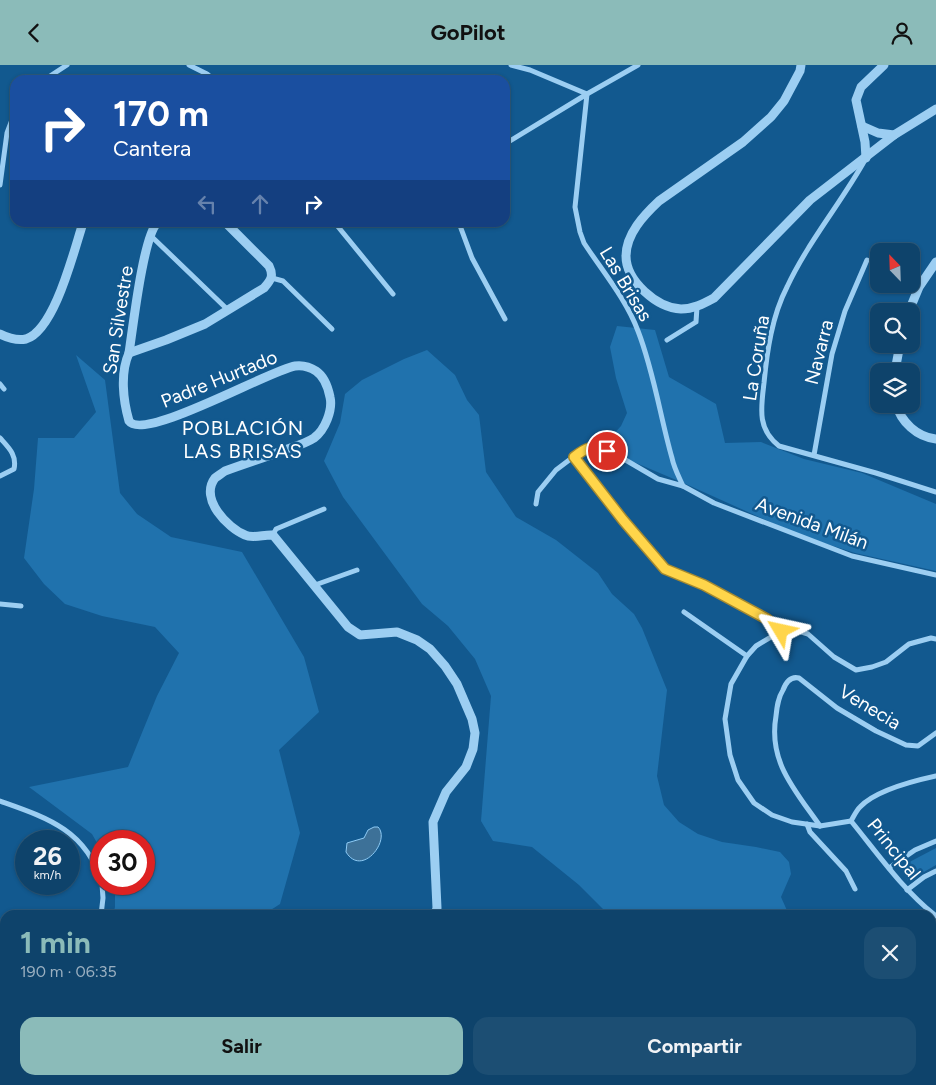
<!DOCTYPE html>
<html lang="es">
<meta charset="utf-8">
<style>
:root{--surface:#0e436b;--page:#1c4e73;--text:#f1f3f6;--muted:#9bb0c1;--line:#2e5c7e;--accent:#8bbbb9}
body{margin:0;font-family:Figtree,sans-serif;background:var(--page);color:var(--text);height:100vh;display:flex;flex-direction:column;font-size:19px;white-space:nowrap}
*{box-sizing:border-box;margin:0}
p{font-size:16px;color:var(--muted)}
.icon{flex:none;width:28px;height:28px;fill:none;stroke:currentColor;stroke-width:2;stroke-linecap:round;stroke-linejoin:round}
.map{position:relative;flex:1;overflow:hidden}
.details{position:absolute;left:0px;top:845px;width:936px;height:175px;display:flex;flex-direction:column;background:var(--surface);border-radius:15px 15px 0 0;box-shadow:0 1px 4px #0004,0 0 0 1px var(--line)}
.details>*{flex:none}
.hud{position:absolute;left:10px;top:10px;width:500px;height:152px;border-radius:15px;box-shadow:0 1px 4px #0004,0 0 0 1px var(--line);background:#1a4fa0;color:#fff;overflow:hidden}
.needle{width:32px;rotate:337deg}
.controls{position:absolute;left:870px;top:178px;display:grid;gap:10px}
.controls a{display:grid;place-items:center;width:50px;height:50px;border-radius:10px;background:var(--surface);box-shadow:0 1px 4px #0004,0 0 0 1px var(--line);font-size:25px}
.speed{position:absolute;left:15px;top:765px;display:flex;gap:10px;font-size:25px;font-weight:700;text-align:center}
.speed>*{display:grid;place-content:center;width:65px;height:65px;border-radius:50%;background:var(--surface);box-shadow:0 1px 4px #0004,0 0 0 1px var(--line);line-height:1}
.speed small{font-size:12px;font-weight:400}
.speed .limit{border:8px solid #d22;background:#fff;color:#111}
.pin{position:absolute;display:grid;place-items:center;width:42px;height:42px;color:#fff;margin:-21px;border:2px solid #fff;border-radius:50%;box-shadow:0 1px 5px #0007}
.me{position:absolute;width:55px;margin:-28px;rotate:306deg;stroke-linejoin:round;filter:drop-shadow(0 0 4px #0008)}
.turn{display:flex;align-items:center;gap:18px;height:105px;padding:0 20px;font-size:22px}
.turn .icon{width:65px;height:65px;stroke-width:2.5}
.turn b{display:block;font-size:35px;line-height:42px}
.lanes{display:flex;align-items:center;height:48px;padding:0 20px;background:#0003;justify-content:center;gap:25px;direction:ltr}
.lanes .off{opacity:.35}
.round{display:grid;place-items:center;flex:none;width:52px;height:52px;border-radius:15px;background:var(--page)}
.summary{display:flex;align-items:center;justify-content:space-between;height:85px;padding:0 20px}
h1{font-size:30px;font-weight:700;line-height:38px;color:var(--accent)}
.button{display:flex;gap:10px;margin-top:auto;padding:10px 20px}
.button a{flex:1;height:58px;border-radius:15px;background:var(--accent);color:#111;font-size:20px;font-weight:700;line-height:58px;text-align:center}
.button a+a{background:var(--page);color:var(--text)}
header{display:flex;justify-content:space-between;align-items:center;height:65px;padding:0 20px;background:var(--accent);color:#111;font-size:22px;font-weight:700}
.map>svg:first-child{display:block}
.green{fill:#2072ad}
.water{fill:#3d7198;stroke:#8ecbf5}
.lines{fill:none;stroke-linecap:round;stroke-linejoin:round}
.minor{stroke:#9ccef2;stroke-width:5}
.tertiary{stroke:#9ccef2;stroke-width:9}
.route-casing{stroke:#a68a30;stroke-width:12}
.route{stroke:#ffd54a;stroke-width:9}
.labels{text-anchor:middle;dominant-baseline:central;stroke-width:5;stroke-linejoin:round;paint-order:stroke}
.street-label{font-size:19px;fill:#fff;stroke:#12598f}
.neighbourhood-label{font-size:20px;letter-spacing:1px;fill:#fff;stroke:#12598f}
</style>
<header><svg class="icon" aria-label="back" viewBox="0 0 24 24"><path d="M15 5l-7 7 7 7"/></svg>GoPilot<svg class="icon" aria-label="person" viewBox="0 0 24 24"><circle cx="12" cy="8" r="4"/><path d="M4 21q1-7 8-7t8 7"/></svg></header>
<div class="map">
<svg width="936" height="1020" viewBox="0 0 936 1020">
<rect width="100%" height="100%" fill="#12598f"/>
<g class="green">
<polygon points="617,261 655,265 669,312 716,339 725,378 761,377 804,394 862,408 936,439 936,506 855,488 799,470 688,420 622,392 611,372 621,361 627,348 616,313 610,282"/>
<polygon points="427,285 455,310 467,335 479,350 486,407 516,452 556,475 598,508 612,529 634,549 642,563 667,625 657,711 664,740 679,757 698,769 722,777 756,782 780,787 789,797 791,809 781,832 789,850 609,850 579,820 532,782 493,776 481,756 491,631 475,594 448,561 422,539 343,432 324,396 340,358 345,329 362,315 404,294"/>
<polygon points="76,290 105,315 120,428 137,449 171,472 242,487 304,592 319,647 279,685 300,768 280,839 263,850 113,850 115,842 115,819 144,819 144,776 101,776 101,785 92,769 29,722 128,702 157,631 179,588 155,562 102,551 65,539 44,519 24,493 34,424 38,373 74,373 96,347"/>
<polygon points="936,783 936,800 908,816 900,802"/>
<polygon points="931,906 936,908 936,1020 772,1020 765,1015 931,1015"/>
<polygon points="5,1014 270,1015 292,1020 1,1020"/>
</g>
<path class="water" d="M 374,762 L 378,762 C 391,775 362,813 346,787 L 347,778 L 364,773 L 368,765 Z"/>
<g class="lines">
<g class="minor">
<polyline points="189,0 207,9 214,15"/>
<path d="M 511,0 L 530,5 L 587,29 L 575,142 L 580,167 L 584,178 C 603,207 626,234 638,266 C 654,307 660,351 672,393 C 674,403 679,412 683,421"/>
<polyline points="44,15 67,0"/>
<polyline points="505,79 587,29 638,0"/>
<path d="M 865,95 C 841,138 808,177 787,222 C 772,251 767,286 764,318 C 761,343 757,364 779,381 L 876,408 L 936,427"/>
<polyline points="0,120 7,68 15,47"/>
<polyline points="335,158 393,229"/>
<polyline points="459,158 472,193 505,254"/>
<polyline points="150,170 228,245"/>
<polyline points="272,213 283,216 332,264"/>
<polyline points="667,275 696,257 697,242"/>
<polyline points="0,319 4,324"/>
<path d="M 0,373 C 9,383 17,390 14,404 L 0,411"/>
<polyline points="814,390 832,289 845,246 867,195"/>
<polyline points="574,392 623,455 665,504 704,520 767,554 781,566"/>
<polyline points="536,439 538,427 556,405 585,383 596,382 617,390 658,414 683,421 714,438 852,491 936,510"/>
<polyline points="273,470 276,464 324,444"/>
<polyline points="315,520 357,505"/>
<polyline points="0,539 21,541"/>
<polyline points="684,547 747,591"/>
<path d="M 936,574 L 931,573 L 909,579 L 886,597 L 872,602 L 856,605 L 834,592 L 808,569 L 795,565 L 781,566 L 756,581 L 747,591 L 731,619 L 725,654 L 730,690 L 738,715 L 754,738 L 772,750 L 792,757 L 820,761 L 851,756 C 854,751 856,746 860,742 C 876,725 913,716 936,711"/>
<path d="M 0,736 C 45,752 87,765 101,817"/>
<path d="M 851,756 C 878,789 902,824 936,851"/>
<polyline points="807,759 810,767 846,806 855,824"/>
<path d="M 820,761 C 795,725 768,697 776,651 C 777,641 778,633 783,625 C 786,617 791,611 799,613 L 837,643 L 876,666 L 906,680 L 918,681 L 936,668"/>
<polyline points="889,803 915,785 936,776"/>
<polyline points="907,825 924,812 936,806"/>
<polyline points="101,850 103,833 102,819"/>
<polyline points="0,1009 5,1001"/>
<polyline points="584,1015 585,1020"/>
</g>
<g class="tertiary">
<path d="M 801,0 L 800,6 L 784,36 L 771,52 L 743,77 L 659,136 C 644,150 626,169 626,191 C 626,216 657,243 681,244 C 693,244 703,239 714,233 L 810,135 L 894,70 L 936,44"/>
<polyline points="862,61 878,68 894,70"/>
<polyline points="866,93 865,77 856,35 861,22 884,0"/>
<path d="M 157,158 C 143,173 133,262 129,288 C 120,308 123,335 129,356 C 144,377 270,305 295,301 C 303,300 310,302 316,306 C 325,312 328,322 330,332 C 333,345 325,365 314,373 C 305,379 293,382 282,386 C 263,393 244,399 225,406 C 222,408 218,411 215,413 C 199,434 228,463 245,470 C 253,474 265,469 273,470 L 348,562 L 360,570 L 397,567 L 417,575 L 430,584 L 445,601 L 457,619 L 472,654 L 475,668 L 473,684 L 466,702 L 446,727 L 433,757 L 437,843 L 435,850"/>
<polyline points="909,246 919,222 936,197"/>
<path d="M 0,269 C 8,273 17,276 26,274 C 55,265 74,185 83,158"/>
<path d="M 129,288 L 166,275 L 205,259 L 264,223 C 271,215 274,211 269,201 L 226,158"/>
<polyline points="895,306 900,279"/>
<path d="M 896,339 C 901,357 917,372 936,374"/>
<polyline points="332,1015 334,1020"/>
</g>
</g>
<g class="lines">
<g class="route-casing">
<path id="route" d="M 607,386 C 591,380 587,382 574,392 L 623,455 L 665,504 L 704,520 L 767,554 L 781,566"/>
</g>
<use href="#route" class="route"/>
</g>
<g class="labels">
<g class="street-label">
<text transform="translate(626 219) rotate(59)">Las Brisas</text>
<text transform="translate(118 255) rotate(-81)">San Silvestre</text>
<text transform="translate(819 287) rotate(-76)">Navarra</text>
<text transform="translate(756 293) rotate(-81)">La Coruña</text>
<text transform="translate(219 314) rotate(-22)">Padre Hurtado</text>
<text transform="translate(812 458) rotate(20)">Avenida Milán</text>
<text transform="translate(870 642) rotate(31)">Venecia</text>
<text transform="translate(894 784) rotate(51)">Principal</text>
</g>
<g class="neighbourhood-label">
<text x="243" y="363">POBLACIÓN<tspan x="243" dy="23">LAS BRISAS</tspan></text>
</g>
</g>
</svg>
<div class="controls">
<a><svg class="needle" viewBox="-14 -14 28 28"><path d="M0-13l5 13h-10z" fill="#e53935"/><path d="M0 13l5-13h-10z" fill="#9bb0c1"/></svg></a>
<a><svg class="icon" aria-label="search" viewBox="0 0 24 24"><circle cx="10" cy="10" r="6"/><path d="M15 15l6 6"/></svg></a>
<a><svg class="icon" aria-label="layers" viewBox="0 0 24 24"><path d="M12 4l9 5-9 5-9-5zM3 14l9 5 9-5"/></svg></a>
</div>
<div class="speed"><div>26<small>km/h</small></div><div class="limit">30</div></div>
<div class="pin" style="left:607px;top:386px;background:#d93025"><svg class="icon" aria-label="arrive" viewBox="0 0 24 24"><path d="M6 21V4h12l-3 4 3 4H6"/></svg></div>
<svg class="me" style="left:781px;top:566px" viewBox="-20 -20 40 40"><path d="M0-17L14 15 0 8-14 15z" fill="#ffd54a" stroke="#fff" stroke-width="4"/></svg>
<div class="hud">
<div class="turn"><svg class="icon" aria-label="right" viewBox="0 0 24 24"><path d="M7 20v-9h11M14 6l5 5-5 5"/></svg><div><b>170 m</b>Cantera</div></div>
<div class="lanes"><svg class="icon off" aria-label="left" viewBox="0 0 24 24"><path d="M17 20v-9H6M10 6l-5 5 5 5"/></svg><svg class="icon off" aria-label="ahead" viewBox="0 0 24 24"><path d="M12 20V5M6 11l6-6 6 6"/></svg><svg class="icon" aria-label="right" viewBox="0 0 24 24"><path d="M7 20v-9h11M14 6l5 5-5 5"/></svg></div>
</div>
<section class="details">
<div class="summary"><div><h1>1 min</h1><p>190 m · 06:35</p></div><a class="round"><svg class="icon" aria-label="close" viewBox="0 0 24 24"><path d="M6 6l12 12M18 6L6 18"/></svg></a></div>
<div class="button"><a>Salir</a><a>Compartir</a></div>
</section>
</div>
